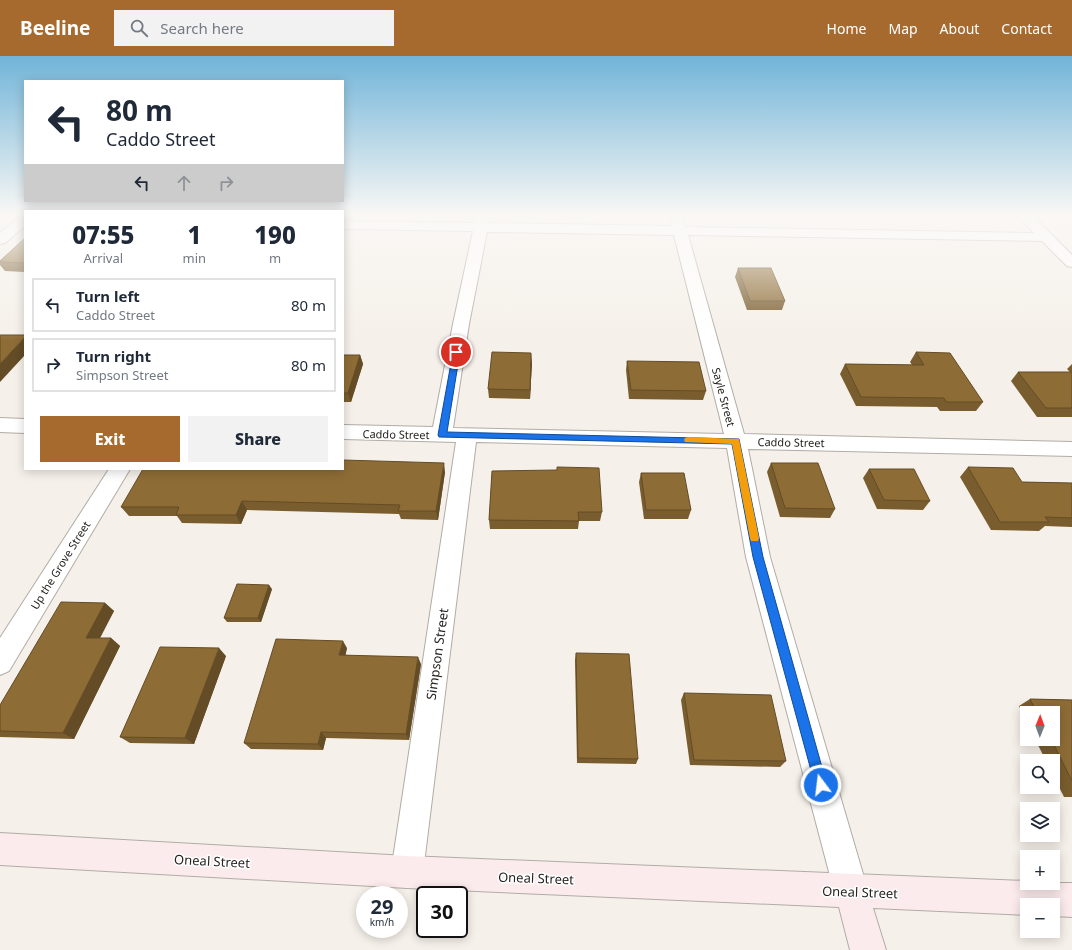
<!DOCTYPE html>
<meta charset="utf-8">
<style>
:root{--surface:#fff;--page:#f2f2f3;--text:#1f2937;--muted:#747a83;--line:#e0e1e3;--accent:#a76a2e}
body{margin:0;font-family:"Noto Sans",sans-serif;background:var(--page);color:var(--text);height:100vh;display:flex;flex-direction:column;font-size:15px;white-space:nowrap}
*{box-sizing:border-box;margin:0}
p{font-size:13px;color:var(--muted)}
.icon{flex:none;width:22px;height:22px;fill:none;stroke:currentColor;stroke-width:2;stroke-linecap:round;stroke-linejoin:round}
.map{position:relative;flex:1;overflow:hidden}
.sheet{position:absolute;left:24px;top:154px;width:320px;height:260px;display:flex;flex-direction:column;background:var(--surface);border-radius:0px;box-shadow:0 2px 10px #0003}
.sheet>*{flex:none}
.guide{position:absolute;left:24px;top:24px;width:320px;height:122px;border-radius:0px;box-shadow:0 2px 10px #0003;background:#fff;color:var(--text);overflow:hidden}
.needle{width:26px;rotate:1deg}
.fabs{position:absolute;left:1020px;top:650px;display:grid;gap:8px}
.fabs a{display:grid;place-items:center;width:40px;height:40px;border-radius:0px;background:var(--surface);box-shadow:0 2px 10px #0003;font-size:20px}
.speed{position:absolute;left:356px;top:830px;display:flex;gap:8px;font-size:20px;font-weight:700;text-align:center}
.speed>*{display:grid;place-content:center;width:52px;height:52px;border-radius:50%;background:var(--surface);box-shadow:0 2px 10px #0003;line-height:1}
.speed small{font-size:10px;font-weight:400}
.speed .limit{border:2px solid #111;border-radius:6px;background:#fff;color:#111}
.pin{position:absolute;display:grid;place-items:center;width:34px;height:34px;color:#fff;margin:-17px;border:2px solid #fff;border-radius:50%;box-shadow:0 1px 4px #0007}
.me{position:absolute;width:44px;margin:-22px;rotate:345deg;stroke-linejoin:round;filter:drop-shadow(0 0 3px #0008)}
.turn{display:flex;align-items:center;gap:14px;height:84px;padding:0 16px;font-size:18px}
.turn .icon{width:52px;height:52px;stroke-width:2.5}
.turn b{display:block;font-size:28px;line-height:34px}
.lanes{display:flex;align-items:center;height:38px;padding:0 16px;background:#0003;justify-content:center;gap:20px;direction:ltr}
.lanes .off{opacity:.35}
.eta{display:flex;justify-content:space-evenly;align-items:center;height:68px;text-align:center}
.eta b{font-size:24px;font-weight:800;line-height:28px}
.action{display:flex;gap:8px;margin-top:auto;padding:8px 16px}
.action a{flex:1;height:46px;border-radius:0px;background:var(--accent);color:#fff;font-size:16px;font-weight:800;line-height:46px;text-align:center}
.action a+a{background:var(--page);color:var(--text)}
ul{padding:0;list-style:none}
li{display:flex;align-items:center;gap:12px;height:54px;margin:0 8px 6px;padding:0 8px;border:2px solid var(--line);border-radius:0px}
li div{flex:1}
li b{display:block;font-size:15px}
li em{font-style:normal}
header{display:flex;align-items:center;gap:24px;box-sizing:border-box;height:56px;padding:0 20px;background:var(--accent);color:#fff}
header strong{font-size:19px}
nav{display:flex;gap:22px;margin-inline-start:auto;font-size:14px}
.search{width:280px;height:36px;background:var(--page);display:flex;align-items:center;gap:10px;box-sizing:border-box;padding:0 14px;border-radius:0px;color:var(--muted);font-size:15px}
.map>svg:first-child{display:block}
.lines{fill:none;stroke-linecap:round;stroke-linejoin:round}
.street-casing{stroke:#b1aca5;stroke-width:2}
.secondary-casing{stroke:#b1aca5;stroke-width:2}
.street{fill:#fff;fill-rule:evenodd}
.secondary{fill:#fcebec;fill-rule:evenodd}
.wall{fill:#7a5d2e}
.shaded-wall{fill:#634c26}
.building{fill:#8e6c36;stroke:#634c26}
.route{fill:#1a73e8;stroke:#114b97}
.slow{fill:#f59e0b}
.labels{text-anchor:middle;dominant-baseline:central;stroke-width:3;stroke-linejoin:round;paint-order:stroke}
.street-label{font-size:11px;fill:#252320;stroke:#fff}
.near-street-label{font-size:13px;fill:#252320;stroke:#fff}
</style>
<header>
<strong>Beeline</strong>
<div class="search"><svg class="icon" aria-label="search" viewBox="0 0 24 24"><circle cx="10" cy="10" r="6"/><path d="M15 15l6 6"/></svg>Search here</div>
<nav><a>Home</a><a>Map</a><a>About</a><a>Contact</a></nav>
</header>
<div class="map">
<svg width="1072" height="894" viewBox="0 0 1072 894">
<rect width="100%" height="100%" fill="#f5f0e9"/>
<g class="lines">
<g class="street-casing">
<g id="street">
<path d="M 476,160 L 490,160 L 488,167 L 672,170 L 670,160 L 682,160 L 685,171 L 1034,177 L 1018,160 L 1033,160 L 1072,199 L 1072,211 L 1067,210 L 1042,185 L 688,179 L 744,378 L 1072,386 L 1072,400 L 748,393 L 770,501 L 868,835 L 863,847 L 851,852 L 839,847 L 834,835 L 746,501 L 727,392 L 476,386 L 423,816 L 419,828 L 407,832 L 395,828 L 391,816 L 456,386 L 343,383 L 343,369 L 433,371 L 453,268 L 473,175 L 343,173 L 343,165 L 475,167 ZM 487,176 L 674,179 L 724,378 L 453,372 L 469,268 Z"/>
<polygon points="23,161 25,161 25,170 5,187 0,188 0,177 18,162"/>
<polygon points="0,362 25,363 25,377 0,376"/>
<polygon points="109,413 130,413 9,615 0,619 0,582"/>
</g>
</g>
<g class="secondary-casing">
<polygon id="secondary" points="0,777 407,800 1027,825 1027,827 1072,827 1072,861 1053,860 1053,849 1027,849 1027,859 873,852 886,894 850,894 839,851 407,832 0,809"/>
</g>
<use href="#street" class="street"/>
<use href="#secondary" class="secondary"/>
</g>
<g class="wall">
<polygon points="25,182 25,216 5,215 0,209 0,205"/>
<polygon points="738,212 785,245 782,254 747,254 735,221"/>
<polygon points="916,296 983,346 976,355 940,355 937,351 856,350 840,318 845,308 912,309 910,306"/>
<polygon points="343,299 360,299 363,308 351,346 343,346"/>
<polygon points="627,305 706,335 703,344 629,343 626,314"/>
<polygon points="532,306 530,343 489,342 488,333"/>
<polygon points="1072,308 1072,361 1037,361 1011,325 1018,316 1070,316 1067,313"/>
<polygon points="771,407 835,453 830,462 780,461 767,416"/>
<polygon points="968,411 1022,426 1072,427 1072,471 1045,470 1039,475 991,474 960,421"/>
<polygon points="869,413 930,445 923,454 877,453 863,422"/>
<polygon points="492,415 602,456 600,465 579,465 578,473 490,473 489,464"/>
<polygon points="445,416 438,464 401,463 399,458 247,454 241,468 182,467 177,460 129,460 121,451"/>
<polygon points="641,417 691,454 688,463 644,463 639,426"/>
<polygon points="272,533 261,566 227,566 224,562"/>
<polygon points="105,547 114,555 99,582 111,582 120,590 74,683 0,681 0,649"/>
<polygon points="347,592 345,599 421,608 409,684 326,682 323,694 251,693 244,687"/>
<polygon points="576,597 638,703 636,708 577,707 575,604"/>
<polygon points="226,600 194,688 130,687 120,681"/>
<polygon points="684,637 786,705 780,711 690,709 681,644"/>
<polygon points="1030,643 1072,644 1072,741 1064,741 1053,719 1053,705 1046,705 1035,683 1053,683 1053,657 1027,657 1027,666 1019,650"/>
</g>
<g class="shaded-wall">
<polygon points="25,281 25,299 0,326 0,308"/>
<polygon points="531,297 532,306 530,343 530,334"/>
<polygon points="360,299 363,308 351,346 348,337"/>
<polygon points="444,407 445,416 438,464 436,455"/>
<polygon points="242,445 247,454 241,468 236,459"/>
<polygon points="269,529 272,533 261,566 258,562"/>
<polygon points="105,547 114,555 96,590 86,582"/>
<polygon points="111,582 120,590 74,683 63,677"/>
<polygon points="343,585 347,592 344,607 339,599"/>
<polygon points="219,592 226,600 194,688 185,682"/>
<polygon points="418,601 421,608 409,684 406,678"/>
<polygon points="321,676 326,682 323,694 318,688"/>
</g>
<g class="building">
<polygon points="25,182 25,207 0,206 0,205"/>
<polygon points="738,212 771,212 785,245 750,245"/>
<polygon points="0,279 25,279 25,281 0,308"/>
<polygon points="492,296 531,297 530,334 488,333"/>
<polygon points="916,296 950,297 983,346 946,346 944,342 861,341 845,308 924,309"/>
<polygon points="343,299 360,299 348,337 343,337"/>
<polygon points="627,305 699,306 706,335 631,334"/>
<polygon points="1018,316 1072,316 1072,352 1046,352"/>
<polygon points="343,404 444,407 436,455 398,455 400,449 242,445 236,459 176,459 179,451 121,451 143,413 343,413"/>
<polygon points="771,407 818,407 835,453 785,452"/>
<polygon points="557,411 599,412 602,456 578,456 579,465 489,464 492,415 557,414"/>
<polygon points="968,411 1013,412 1022,426 1072,427 1072,462 1045,461 1049,466 1000,466"/>
<polygon points="869,413 914,413 930,445 884,444"/>
<polygon points="641,417 684,417 691,454 646,454"/>
<polygon points="237,528 269,529 258,562 224,562"/>
<polygon points="61,546 105,547 86,582 111,582 63,677 0,675 0,649"/>
<polygon points="276,583 343,585 339,599 418,601 406,678 321,676 318,688 244,687"/>
<polygon points="160,591 219,592 185,682 120,681"/>
<polygon points="576,597 629,598 638,703 578,702"/>
<polygon points="684,637 771,639 786,705 694,704"/>
<polygon points="1030,643 1072,644 1072,725 1051,683 1053,683 1053,657 1037,657"/>
</g>
<linearGradient id="sky" x2="0" y2="1"><stop stop-color="#71b4d8"/><stop offset="0.56" stop-color="#faf8f5"/><stop offset="1" stop-color="#faf8f5" stop-opacity="0"/></linearGradient>
<rect width="1072" height="285" fill="url(#sky)"/>
<polygon class="route" points="456,293 460,296 447,376 739,383 763,501 827,729 826,734 821,735 817,734 815,729 753,501 732,388 439,381 438,379 453,296"/>
<polygon class="slow" points="688,381 739,383 759,482 758,485 751,485 750,482 732,388 685,386 684,384 685,382"/>
<g class="labels">
<g class="street-label">
<text transform="translate(724 341) rotate(75)">Sayle Street</text>
<text transform="translate(396 378) rotate(1)">Caddo Street</text>
<text transform="translate(791 386) rotate(1)">Caddo Street</text>
<text transform="translate(60 509) rotate(-58)">Up the Grove Street</text>
</g>
<g class="near-street-label">
<text transform="translate(437 598) rotate(-82)">Simpson Street</text>
<text transform="translate(212 805) rotate(3)">Oneal Street</text>
<text transform="translate(536 822) rotate(2)">Oneal Street</text>
<text transform="translate(860 836) rotate(2)">Oneal Street</text>
</g>
</g>
</svg>
<div class="fabs">
<a><svg class="needle" viewBox="-14 -14 28 28"><path d="M0-13l5 13h-10z" fill="#e53935"/><path d="M0 13l5-13h-10z" fill="#747a83"/></svg></a>
<a><svg class="icon" aria-label="search" viewBox="0 0 24 24"><circle cx="10" cy="10" r="6"/><path d="M15 15l6 6"/></svg></a>
<a><svg class="icon" aria-label="layers" viewBox="0 0 24 24"><path d="M12 4l9 5-9 5-9-5zM3 14l9 5 9-5"/></svg></a>
<a>+</a>
<a>−</a>
</div>
<div class="speed"><div>29<small>km/h</small></div><div class="limit">30</div></div>
<div class="pin" style="left:456px;top:296px;background:#d93025"><svg class="icon" aria-label="arrive" viewBox="0 0 24 24"><path d="M6 21V4h12l-3 4 3 4H6"/></svg></div>
<svg class="me" style="left:821px;top:729px" viewBox="-20 -20 40 40"><circle r="17" fill="#1a73e8" stroke="#fff" stroke-width="3"/><path d="M0-11L8 9 0 5-8 9z" fill="#fff"/></svg>
<div class="guide">
<div class="turn"><svg class="icon" aria-label="left" viewBox="0 0 24 24"><path d="M17 20v-9H6M10 6l-5 5 5 5"/></svg><div><b>80 m</b>Caddo Street</div></div>
<div class="lanes"><svg class="icon" aria-label="left" viewBox="0 0 24 24"><path d="M17 20v-9H6M10 6l-5 5 5 5"/></svg><svg class="icon off" aria-label="ahead" viewBox="0 0 24 24"><path d="M12 20V5M6 11l6-6 6 6"/></svg><svg class="icon off" aria-label="right" viewBox="0 0 24 24"><path d="M7 20v-9h11M14 6l5 5-5 5"/></svg></div>
</div>
<section class="sheet">
<div class="eta">
<div><b>07:55</b><p>Arrival</p></div>
<div><b>1</b><p>min</p></div>
<div><b>190</b><p>m</p></div>
</div>
<ul>
<li><svg class="icon" aria-label="left" viewBox="0 0 24 24"><path d="M17 20v-9H6M10 6l-5 5 5 5"/></svg><div><b>Turn left</b><p>Caddo Street</p></div><em>80 m</em></li>
<li><svg class="icon" aria-label="right" viewBox="0 0 24 24"><path d="M7 20v-9h11M14 6l5 5-5 5"/></svg><div><b>Turn right</b><p>Simpson Street</p></div><em>80 m</em></li>
</ul>
<div class="action"><a>Exit</a><a>Share</a></div>
</section>
</div>
